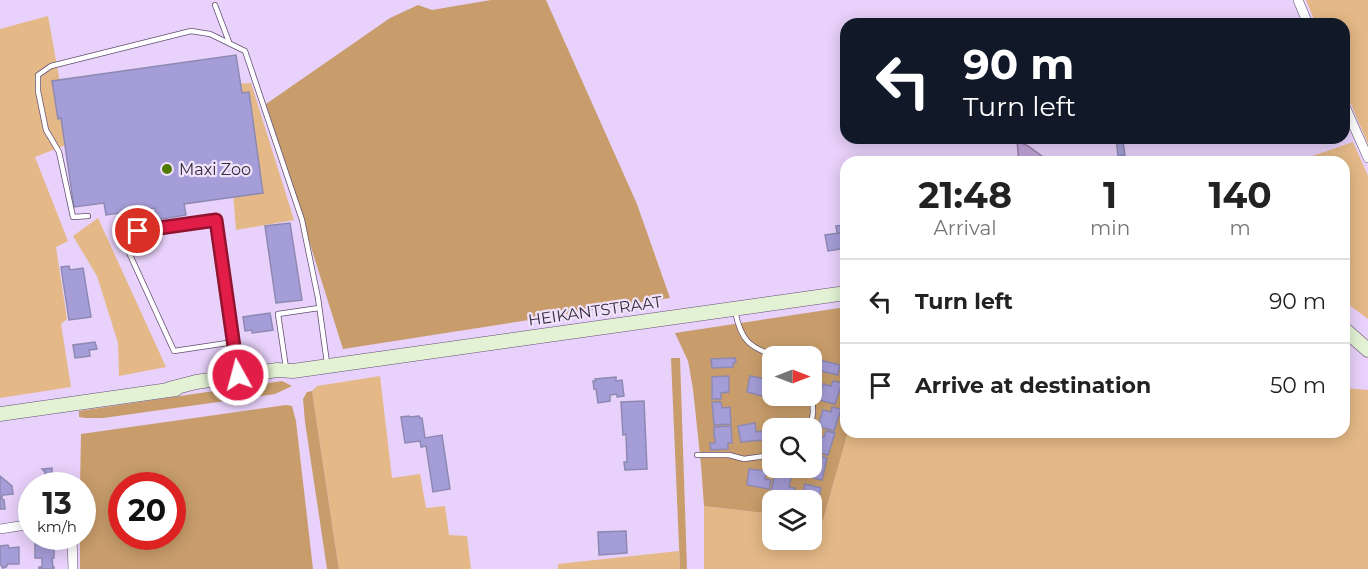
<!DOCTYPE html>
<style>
:root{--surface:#fff;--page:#f6f6f6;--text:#222;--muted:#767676;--line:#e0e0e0}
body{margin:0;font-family:Montserrat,sans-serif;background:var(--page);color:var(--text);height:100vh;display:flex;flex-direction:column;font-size:22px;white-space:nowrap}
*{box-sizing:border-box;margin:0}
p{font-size:20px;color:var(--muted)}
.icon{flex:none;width:33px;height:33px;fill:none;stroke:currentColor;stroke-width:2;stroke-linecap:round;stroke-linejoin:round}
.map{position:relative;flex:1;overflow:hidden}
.details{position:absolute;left:840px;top:156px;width:510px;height:282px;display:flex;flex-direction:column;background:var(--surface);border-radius:18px;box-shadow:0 3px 15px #0003}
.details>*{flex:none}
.hud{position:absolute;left:840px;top:18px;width:510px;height:126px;border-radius:18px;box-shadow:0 3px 15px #0003;background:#111827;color:#fff;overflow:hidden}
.needle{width:39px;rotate:90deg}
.tools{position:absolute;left:762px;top:346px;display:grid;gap:12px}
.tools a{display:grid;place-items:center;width:60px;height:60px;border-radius:12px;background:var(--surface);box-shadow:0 3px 15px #0003;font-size:30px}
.speed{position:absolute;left:18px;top:472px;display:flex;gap:12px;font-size:30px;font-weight:700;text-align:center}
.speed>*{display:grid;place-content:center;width:78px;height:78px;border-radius:50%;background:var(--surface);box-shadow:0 3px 15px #0003;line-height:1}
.speed small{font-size:15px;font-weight:400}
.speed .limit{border:9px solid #d22;background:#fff;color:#111}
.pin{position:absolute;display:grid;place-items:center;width:51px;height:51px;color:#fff;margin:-26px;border:3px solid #fff;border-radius:50%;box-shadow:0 2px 6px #0007}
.me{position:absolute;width:66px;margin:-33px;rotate:353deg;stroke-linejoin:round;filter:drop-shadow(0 0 4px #0008)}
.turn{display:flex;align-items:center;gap:21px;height:126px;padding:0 24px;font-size:27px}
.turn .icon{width:78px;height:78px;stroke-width:2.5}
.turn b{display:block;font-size:42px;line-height:51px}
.eta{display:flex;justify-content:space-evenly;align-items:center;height:102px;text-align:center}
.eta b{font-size:36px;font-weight:700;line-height:42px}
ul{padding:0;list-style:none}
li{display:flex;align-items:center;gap:18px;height:84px;padding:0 24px;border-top:2px solid var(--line)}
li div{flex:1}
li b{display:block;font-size:22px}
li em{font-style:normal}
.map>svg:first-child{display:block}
.green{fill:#e4b987}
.forest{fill:#c89d6b;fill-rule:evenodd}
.water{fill:#c4a4db;stroke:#9980ab;stroke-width:1.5}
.building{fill:#a59dd7;stroke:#8e89b2;stroke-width:1.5}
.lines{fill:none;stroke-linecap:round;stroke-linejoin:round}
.lane-casing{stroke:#634f71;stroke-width:6}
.street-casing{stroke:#634f71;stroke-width:10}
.secondary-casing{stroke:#634f71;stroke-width:15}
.lane{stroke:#fff;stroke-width:4.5}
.street{stroke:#fff;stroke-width:9}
.secondary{stroke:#e3f2d4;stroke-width:14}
.route-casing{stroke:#92132f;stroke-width:15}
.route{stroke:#e11d48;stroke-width:10}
.poi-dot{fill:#4f7c00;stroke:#f0e2fb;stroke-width:2}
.labels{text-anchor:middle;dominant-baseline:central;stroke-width:4.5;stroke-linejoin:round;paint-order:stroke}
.poi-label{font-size:16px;fill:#352c3b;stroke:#f0e2fb;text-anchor:start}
.street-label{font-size:16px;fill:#352c3b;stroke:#f0e2fb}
</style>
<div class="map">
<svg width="1368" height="569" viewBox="0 0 1368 569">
<rect width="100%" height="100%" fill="#e8d1fa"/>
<g class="green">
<polygon points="1306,0 1368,0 1368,144 1344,88 1344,24 1316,24"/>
<polygon points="48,16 71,143 35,157 68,241 56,247 67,319 61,324 71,387 0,398 0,29"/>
<polygon points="251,83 294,220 236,230 233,193 189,87"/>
<polygon points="1353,142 1368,176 1368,319 1344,301 1344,162 1295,162"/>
<polygon points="98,218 166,367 119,376 118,343 97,276 73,236"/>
<polygon points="380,376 392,478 420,474 426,508 445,506 449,535 467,536 471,569 339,569 312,391 317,386"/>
<polygon points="1344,388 1368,390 1368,569 704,569 704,506 772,514 772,540 812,540 812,519 823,520 848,432 1344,432"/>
<polygon points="679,551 680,569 558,569 558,564"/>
</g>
<g class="forest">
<polygon points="491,0 546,0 637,204 670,298 343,349 266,104 390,18 418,5 432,10"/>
<path d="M 846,307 L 846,432 L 848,432 L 823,520 L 812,519 L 812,501 L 772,501 L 772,514 L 704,506 L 701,465 L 693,389 L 688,361 L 675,333 ZM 772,357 L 812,357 L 812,396 L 772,396 ZM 772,429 L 812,429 L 812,468 L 772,468 Z"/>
<polygon points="671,358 680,358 687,569 680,569"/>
<polygon points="282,381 292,386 275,394 103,418 86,418 79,417 79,411"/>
<polygon points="312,391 336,550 339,569 327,569 305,422 303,399 307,392"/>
<path d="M 286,405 L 292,406 L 296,421 L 313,569 L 80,569 L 80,537 L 82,537 L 82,486 L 80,486 L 81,434 ZM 122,486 L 172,486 L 172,537 L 122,537 Z"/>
</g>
<polygon class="water" points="1017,141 1028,146 1050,162 1019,162"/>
<g class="building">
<polygon points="236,55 242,93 249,92 263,193 184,204 186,215 157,220 155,208 106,215 104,203 74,207 61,118 58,119 52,81"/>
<polygon points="1116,138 1130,138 1130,140 1123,141 1125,155 1118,156"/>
<polygon points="290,223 302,300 276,303 265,226"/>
<polygon points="844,225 846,248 828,251 825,235 839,233 837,232 836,226"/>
<polygon points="69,266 70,270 83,268 91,317 69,320 61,267"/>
<polygon points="270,313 273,330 252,333 252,330 245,331 243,317"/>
<polygon points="95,342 97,349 89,350 90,356 75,358 73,345"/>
<polygon points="735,358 736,363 733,363 733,367 712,368 711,359"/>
<polygon points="815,359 840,365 838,375 813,369"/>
<polygon points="729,376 729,392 721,393 721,399 712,399 712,377"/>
<polygon points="750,376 772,380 771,389 765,388 763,396 747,392"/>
<polygon points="616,377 616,381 622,380 624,396 617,397 617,394 610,395 610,401 598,403 596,389 594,389 593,381 596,381 595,379"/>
<polygon points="833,381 842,383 835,404 819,400 823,384 831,386"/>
<polygon points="782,396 806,396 804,403 798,401 798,403 782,399"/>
<polygon points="644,401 647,469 625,470 624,462 627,462 626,434 623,435 621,402"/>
<polygon points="712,402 721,402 722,408 730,407 731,424 714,425"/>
<polygon points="832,407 841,409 834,431 818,426 823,410 831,412"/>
<polygon points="409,416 409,417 419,416 420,418 422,418 425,438 442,435 450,489 433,492 426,446 421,447 420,441 405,443 401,417"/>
<polygon points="786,418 788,429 772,429 772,438 766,439 765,430 771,429 769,421"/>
<polygon points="755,423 756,432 762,431 764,440 741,442 738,426"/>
<polygon points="731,426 732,443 728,443 728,449 711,450 710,443 715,443 715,437 714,437 714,427"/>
<polygon points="826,431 835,433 828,455 812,451 816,435 824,437"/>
<polygon points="812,454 827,458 822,480 813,478 815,472 807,470 807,468 812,468"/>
<polygon points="52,468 52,478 55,486 39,486 44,482 45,478 45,472 42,469"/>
<polygon points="749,469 766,471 765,479 771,480 769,489 747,485"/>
<polygon points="775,475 791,478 789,487 795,488 793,497 771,491"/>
<polygon points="0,476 12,486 13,494 3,495 1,498 4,500 5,509 0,509"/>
<polygon points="805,484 821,488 817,504 812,503 812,501 795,499 797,491 803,492"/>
<polygon points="626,531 627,553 599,555 598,532"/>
<polygon points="54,540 54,558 52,558 53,567 54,567 54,569 39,569 39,567 42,567 42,558 35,558 35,541"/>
<polygon points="8,545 9,548 19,547 19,564 8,564 6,567 3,568 0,564 0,546"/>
</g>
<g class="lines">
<g class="lane-casing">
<g id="lane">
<polyline points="215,5 229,42"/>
<polyline points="88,216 73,217 59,152 46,130 38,91 38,75 51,66 191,31 210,34 245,51 302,220 318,298 327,363"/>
<path d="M 735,311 C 741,341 749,347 777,357"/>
<path d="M 234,342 L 174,351 L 120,233 L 216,220 C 224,271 232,323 238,375"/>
<polyline points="286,368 278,314 319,308"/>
<polyline points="810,429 813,413 812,381"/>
<polyline points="697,455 729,455 744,459 772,455"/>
</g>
</g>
<g class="street-casing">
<g id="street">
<polyline points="1298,0 1308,24"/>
<polyline points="1344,104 1368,158"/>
<polyline points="0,529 32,524"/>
<polyline points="72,537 73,569"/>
</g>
</g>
<g class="secondary-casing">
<g id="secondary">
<polyline points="1344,329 1368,350"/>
<polyline points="169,389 196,382 277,370 293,371 846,293"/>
<polyline points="0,414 176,389"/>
</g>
</g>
<use href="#lane" class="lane"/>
<use href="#street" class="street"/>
<use href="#secondary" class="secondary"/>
</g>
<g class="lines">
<g class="route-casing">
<polyline id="route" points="138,231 216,220 238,375"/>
</g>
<use href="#route" class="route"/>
</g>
<circle class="poi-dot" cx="167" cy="169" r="6"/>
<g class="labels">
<g class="poi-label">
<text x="179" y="169">Maxi Zoo</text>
</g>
<g class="street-label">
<text transform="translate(595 311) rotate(-8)">HEIKANTSTRAAT</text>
</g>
</g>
</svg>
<div class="tools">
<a><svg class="needle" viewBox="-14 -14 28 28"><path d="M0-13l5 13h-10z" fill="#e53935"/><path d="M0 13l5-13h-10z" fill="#767676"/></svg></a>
<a><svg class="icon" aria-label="search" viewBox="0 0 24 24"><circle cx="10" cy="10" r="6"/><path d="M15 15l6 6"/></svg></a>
<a><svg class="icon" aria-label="layers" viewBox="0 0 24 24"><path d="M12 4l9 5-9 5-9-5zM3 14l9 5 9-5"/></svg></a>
</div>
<div class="speed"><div>13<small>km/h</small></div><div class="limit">20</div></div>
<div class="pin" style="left:138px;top:231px;background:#d93025"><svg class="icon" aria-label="arrive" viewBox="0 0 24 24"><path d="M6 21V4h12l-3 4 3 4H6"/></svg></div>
<svg class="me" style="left:238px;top:375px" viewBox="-20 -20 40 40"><circle r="17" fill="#e11d48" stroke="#fff" stroke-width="3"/><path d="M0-11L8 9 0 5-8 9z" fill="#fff"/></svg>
<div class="hud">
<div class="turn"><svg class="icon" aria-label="left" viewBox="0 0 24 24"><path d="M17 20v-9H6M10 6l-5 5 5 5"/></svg><div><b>90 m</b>Turn left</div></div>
</div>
<section class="details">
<div class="eta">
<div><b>21:48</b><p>Arrival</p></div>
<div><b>1</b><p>min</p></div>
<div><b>140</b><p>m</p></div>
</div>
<ul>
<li><svg class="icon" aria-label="left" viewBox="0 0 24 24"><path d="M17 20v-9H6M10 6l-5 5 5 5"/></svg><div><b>Turn left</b></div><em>90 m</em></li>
<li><svg class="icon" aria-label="arrive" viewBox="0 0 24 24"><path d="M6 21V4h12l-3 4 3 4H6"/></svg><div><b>Arrive at destination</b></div><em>50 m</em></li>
</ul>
</section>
</div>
